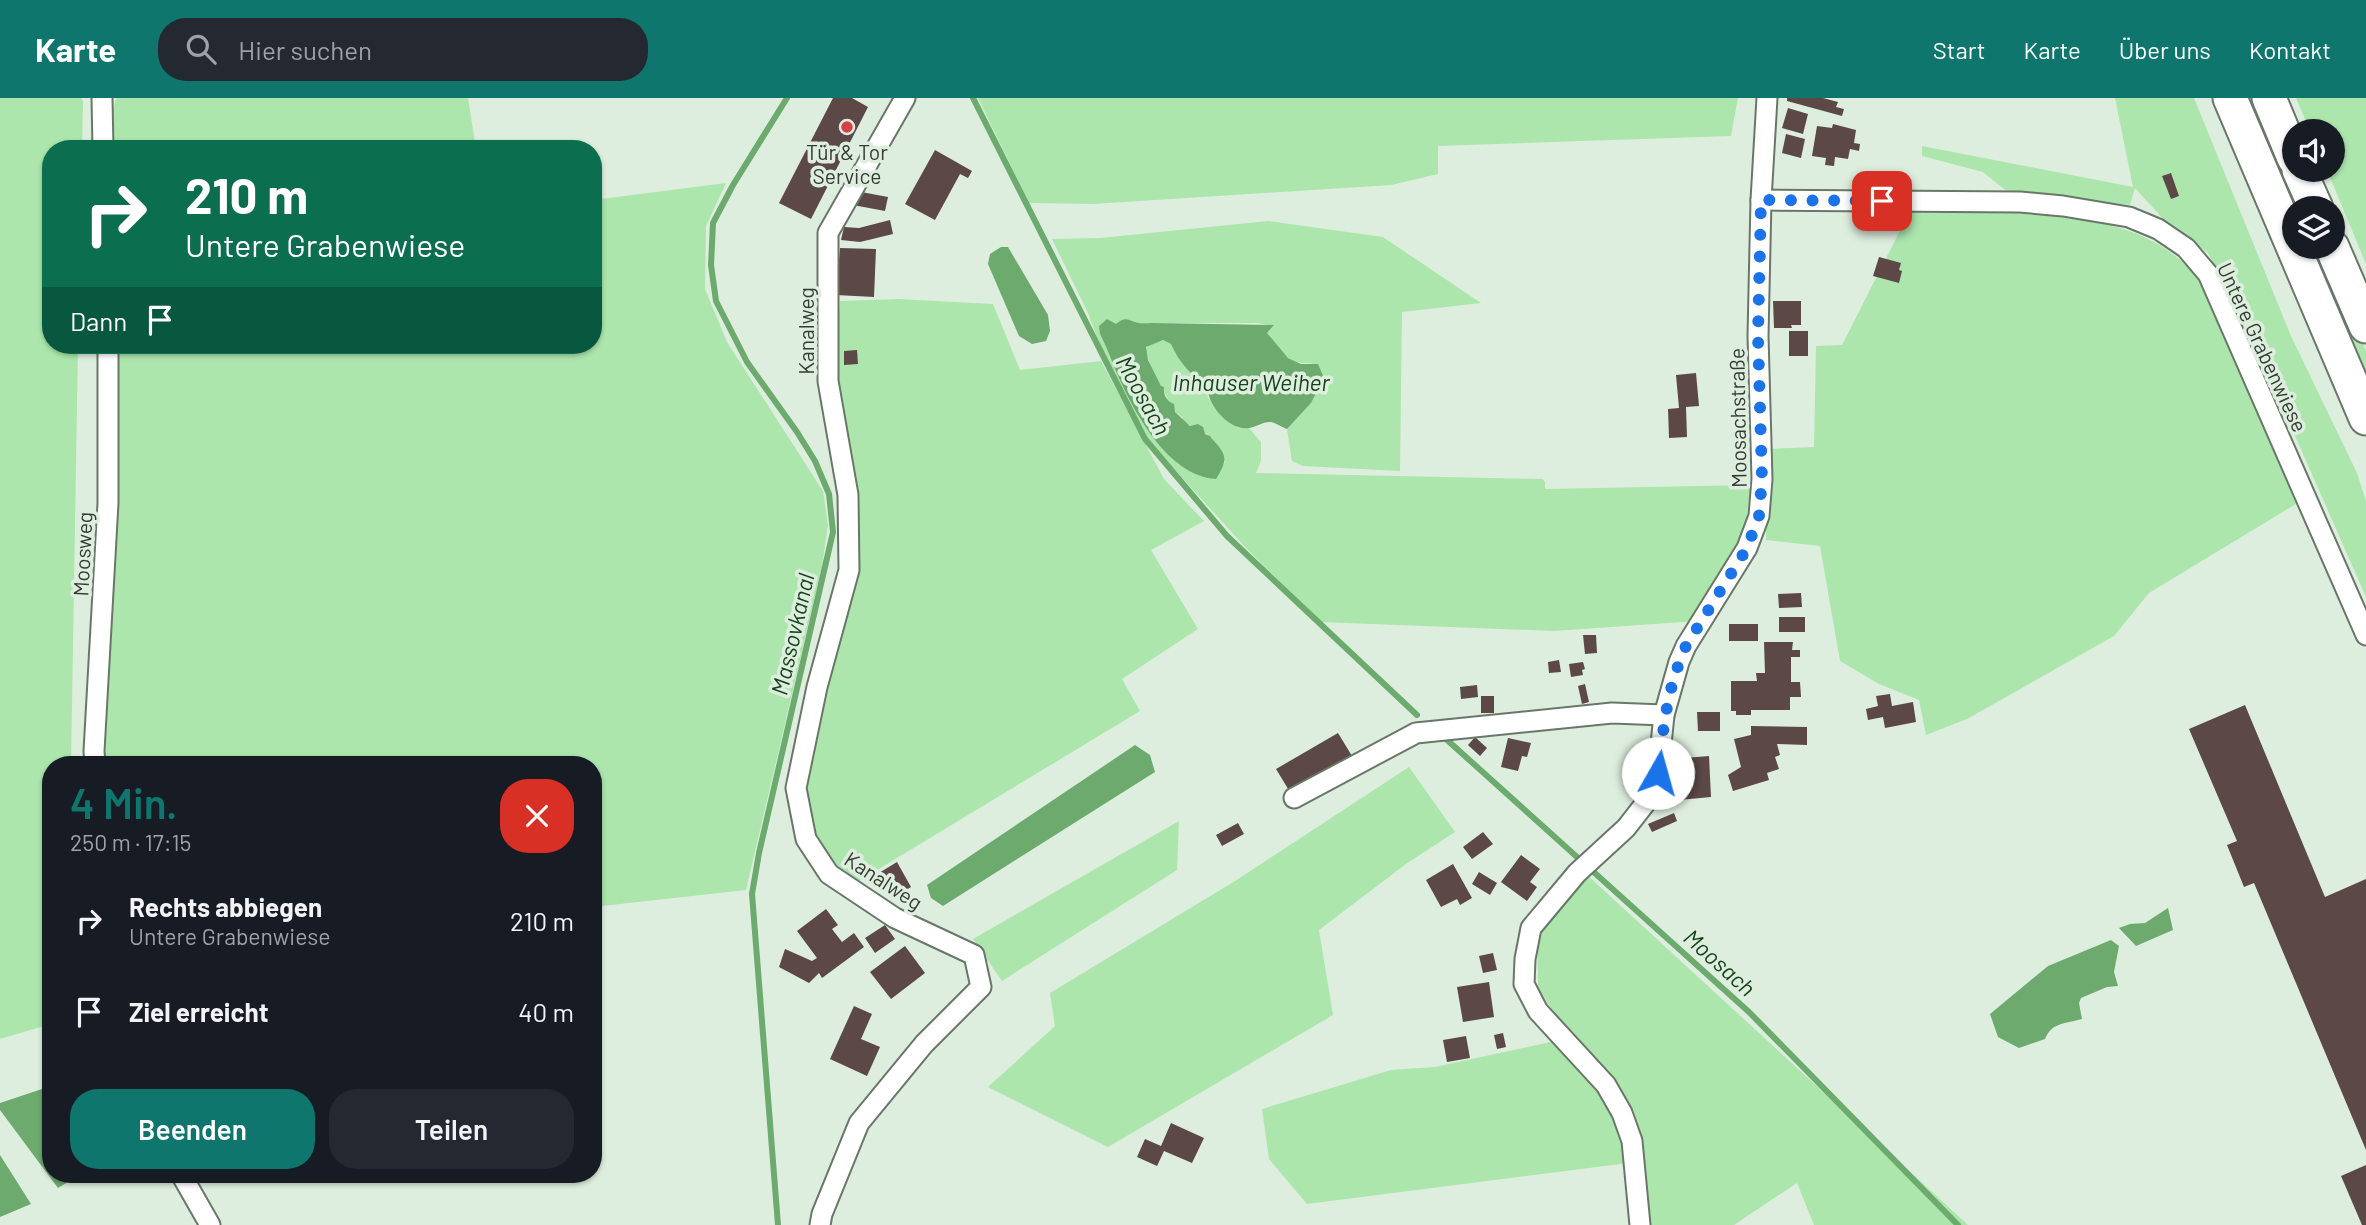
<!DOCTYPE html>
<html lang="de">
<meta charset="utf-8">
<style>
:root{--surface:#171b24;--page:#242831;--text:#f1f3f6;--muted:#9ea1a6;--accent:#0f766e}
body{margin:0;font-family:Barlow,sans-serif;background:var(--page);color:var(--text);height:100vh;display:flex;flex-direction:column;font-size:26px;white-space:nowrap}
*{box-sizing:border-box;margin:0}
p{font-size:23px;color:var(--muted)}
.icon{flex:none;width:38px;height:38px;fill:none;stroke:currentColor;stroke-width:2;stroke-linecap:round;stroke-linejoin:round}
.map{position:relative;flex:1;overflow:hidden}
.drawer{position:absolute;left:42px;top:658px;width:560px;height:427px;display:flex;flex-direction:column;background:var(--surface);border-radius:28px;box-shadow:0 2px 5px #0004}
.drawer>*{flex:none}
.top-card{position:absolute;left:42px;top:42px;width:560px;height:214px;border-radius:28px;box-shadow:0 2px 5px #0004;background:#0b6e4f;color:#fff;overflow:hidden}
.buttons{position:absolute;left:2282px;top:21px;display:grid;gap:14px}
.buttons a{display:grid;place-items:center;width:63px;height:63px;border-radius:50%;background:var(--surface);box-shadow:0 2px 5px #0004;font-size:35px}
.pin{position:absolute;display:grid;place-items:center;width:60px;height:60px;color:#fff;margin:-30px;border-radius:14px;box-shadow:0 4px 10px #0006}
.me{position:absolute;width:77px;margin:-38px;rotate:7deg;stroke-linejoin:round;filter:drop-shadow(0 0 5px #0008)}
.turn{display:flex;align-items:center;gap:24px;height:147px;padding:0 28px;font-size:32px}
.turn .icon{width:91px;height:91px;stroke-width:2.5}
.turn b{display:block;font-size:49px;line-height:60px}
.then{display:flex;align-items:center;height:66px;padding:0 28px;background:#0003;gap:14px;font-size:26px}
.round{display:grid;place-items:center;flex:none;width:74px;height:74px;border-radius:28px;background:var(--page)}
.summary{display:flex;align-items:center;justify-content:space-between;height:119px;padding:0 28px}
h1{font-size:42px;font-weight:600;line-height:52px;color:var(--accent)}
.button{display:flex;gap:14px;margin-top:auto;padding:14px 28px}
.button a{flex:1;height:80px;border-radius:28px;background:var(--accent);color:#fff;font-size:28px;font-weight:600;line-height:80px;text-align:center}
.button a+a{background:var(--page);color:var(--text)}
ul{padding:0;list-style:none}
li{display:flex;align-items:center;gap:21px;height:91px;padding:0 28px}
li div{flex:1}
li b{display:block;font-size:26px}
li em{font-style:normal}
header{display:flex;align-items:center;gap:42px;box-sizing:border-box;height:98px;padding:0 35px;background:var(--accent);color:#fff}
header strong{font-size:33px}
nav{display:flex;gap:38px;margin-inline-start:auto;font-size:24px}
.search{width:490px;height:63px;background:var(--page);display:flex;align-items:center;gap:18px;box-sizing:border-box;padding:0 24px;border-radius:28px;color:var(--muted);font-size:26px}
.map>svg:first-child{display:block}
.green{fill:#ace6ad}
.water{fill:#6caa6e}
.lines{fill:none;stroke-linecap:round;stroke-linejoin:round}
.stream{stroke:#6caa6e;stroke-width:6}
.building{fill:#5b4847}
.street-casing{stroke:#697769;stroke-width:23}
.highway-casing{stroke:#697769;stroke-width:37}
.street{stroke:#fff;stroke-width:19}
.highway{stroke:#fff;stroke-width:33}
.route{stroke:#1a73e8;stroke-width:12;stroke-dasharray:0 21.6}
.poi-dot{fill:#d14249;stroke:#deeede;stroke-width:2.5}
.labels{text-anchor:middle;dominant-baseline:central;stroke-width:7;stroke-linejoin:round;paint-order:stroke}
.poi-label{font-size:21px;fill:#343b34;stroke:#deeede}
.street-label{font-size:21px;fill:#343b34;stroke:#deeede}
.water-label{font-size:23px;font-style:italic;fill:#16421a;stroke:#deeede}
</style>
<header>
<strong>Karte</strong>
<div class="search"><svg class="icon" aria-label="search" viewBox="0 0 24 24"><circle cx="10" cy="10" r="6"/><path d="M15 15l6 6"/></svg>Hier suchen</div>
<nav><a>Start</a><a>Karte</a><a>Über uns</a><a>Kontakt</a></nav>
</header>
<div class="map">
<svg width="2366" height="1127" viewBox="0 0 2366 1127">
<rect width="100%" height="100%" fill="#deeede"/>
<g class="green">
<polygon points="0,0 81,0 83,3 82,51 51,51 51,247 78,247 71,667 51,667 51,926 0,941"/>
<polygon points="116,0 468,0 476,51 114,51 110,23"/>
<polygon points="978,0 1738,0 1731,38 1438,48 1438,76 1391,87 1093,106 1029,105"/>
<polygon points="2115,0 2194,0 2291,238 2357,375 2366,403 2366,499 2255,247 2208,155 2166,124 2135,90 2130,107 2005,92 1983,74 1922,58 1922,48 2133,89"/>
<polygon points="2296,0 2366,0 2366,166 2327,72 2333,72 2333,33 2310,33"/>
<polygon points="726,85 706,128 705,191 727,244 823,393 828,427 822,468 746,792 593,809 593,667 94,667 117,247 593,247 593,102"/>
<path d="M 1910,113 C 1999,116 2133,102 2196,178 C 2210,196 2221,228 2230,250 C 2252,302 2274,354 2296,406 L 2149,495 L 2114,538 L 1967,621 L 1926,637 L 1919,602 L 1879,586 L 1840,563 L 1820,448 L 1766,442 L 1766,351 L 1814,349 L 1816,248 L 1842,247 Z"/>
<path d="M 1268,123 L 1383,139 L 1481,205 L 1402,214 L 1400,373 L 1303,368 L 1292,363 L 1287,331 L 1311,305 L 1324,280 L 1311,265 C 1289,267 1279,252 1267,235 L 1273,228 L 1257,225 L 1135,225 L 1116,226 L 1100,236 C 1106,247 1110,259 1115,271 C 1132,311 1167,378 1216,380 L 1225,364 L 1210,338 L 1184,324 L 1182,319 L 1175,314 L 1151,270 L 1145,252 L 1151,245 L 1163,242 L 1171,246 C 1179,265 1191,276 1207,290 L 1208,300 L 1238,330 L 1249,330 L 1261,344 L 1261,363 L 1256,375 L 1543,381 L 1545,384 L 1545,391 L 1751,387 L 1746,425 L 1736,452 L 1697,523 L 1554,533 L 1320,524 L 1246,450 L 1146,340 L 1098,242 L 1088,215 L 1052,141 L 1100,140 Z"/>
<polygon points="2311,149 2322,149 2366,253 2366,279"/>
<polygon points="898,201 993,206 1020,272 1101,263 1164,381 1204,423 1151,452 1198,531 1122,581 1140,613 854,786 834,770 809,736 799,693 851,476 834,269 840,203"/>
<polygon points="1409,669 1455,734 1406,766 1319,832 1333,917 1108,1049 988,989 1055,928 1050,895 1235,783"/>
<polygon points="1179,723 1177,772 1002,883 973,841"/>
<polygon points="1585,775 1968,1127 1814,1127 1797,1085 1734,1127 1648,1127 1644,1063 1307,1106 1269,1061 1262,1011 1391,972 1435,969 1555,943 1565,933 1538,889 1537,833"/>
</g>
<g class="water">
<polygon points="1001,149 1008,149 1048,217 1050,233 1046,243 1032,246 1019,238 988,166 990,156"/>
<path d="M 1107,221 L 1116,226 C 1125,219 1126,221 1135,224 C 1139,226 1147,225 1152,225 L 1274,227 L 1267,235 L 1288,260 L 1301,266 L 1318,266 L 1324,280 L 1311,305 L 1287,331 C 1282,329 1276,325 1271,324 C 1264,323 1256,329 1249,330 C 1229,333 1209,308 1207,290 C 1191,276 1179,265 1171,246 L 1163,242 L 1146,249 L 1148,262 L 1161,288 L 1164,289 C 1163,297 1167,303 1174,306 L 1175,314 L 1190,328 L 1198,326 L 1203,329 L 1205,336 C 1215,340 1207,336 1214,343 C 1228,358 1227,363 1216,381 C 1167,378 1132,311 1115,271 C 1110,259 1106,247 1100,236 L 1099,228 Z"/>
<polygon points="1135,647 1150,657 1155,674 943,808 931,800 927,787"/>
<polygon points="2168,810 2173,832 2136,848 2119,830 2130,826 2145,825"/>
<path d="M 2111,842 L 2119,848 L 2114,874 L 2118,888 L 2107,889 L 2081,900 L 2079,905 L 2082,921 C 2065,926 2052,924 2045,941 L 2019,950 L 1998,939 L 1990,916 L 2048,868 Z"/>
<polygon points="51,988 51,1076 81,1076 58,1090 0,1012 0,1005"/>
<polygon points="0,1057 31,1106 0,1119"/>
</g>
<g class="lines">
<g class="stream">
<polyline points="973,0 1145,341 1227,438 1417,617"/>
<polyline points="1446,641 1749,914 1958,1127"/>
<polyline points="778,1127 752,796 759,755 833,434 829,396 815,363 797,334 747,264 716,203 711,167 713,125 733,87 787,0"/>
</g>
</g>
<g class="building">
<polygon points="833,0 852,0 868,9 811,121 779,105"/>
<polygon points="1787,0 1823,0 1838,4 1836,9 1844,11 1842,18 1787,3"/>
<polygon points="1788,10 1808,16 1803,36 1782,30"/>
<polygon points="1833,26 1856,32 1854,45 1860,46 1859,53 1850,51 1848,61 1835,59 1834,68 1825,67 1826,60 1812,58 1817,28 1832,30"/>
<polygon points="1786,36 1805,41 1801,60 1782,55"/>
<polygon points="935,52 972,73 968,80 960,76 935,122 905,106"/>
<polygon points="2171,75 2179,98 2171,101 2162,78"/>
<polygon points="856,93 888,99 885,113 853,107"/>
<polygon points="890,122 893,136 860,144 841,142 844,129 859,130"/>
<polygon points="840,150 876,151 874,199 836,197"/>
<polygon points="1879,159 1901,165 1899,172 1902,173 1899,185 1873,178"/>
<polygon points="1773,203 1801,203 1801,227 1791,227 1792,230 1774,230"/>
<rect x="1789" y="233" width="19" height="25"/>
<polygon points="857,252 858,266 844,267 844,253"/>
<polygon points="1696,275 1699,308 1686,309 1687,339 1669,340 1668,311 1679,310 1676,277"/>
<polygon points="1801,495 1802,509 1779,510 1778,496"/>
<rect x="1779" y="519" width="26" height="15"/>
<rect x="1729" y="526" width="29" height="17"/>
<polygon points="1583,537 1596,537 1597,555 1585,556"/>
<polygon points="1764,544 1793,544 1792,552 1800,552 1800,559 1791,559 1791,584 1800,584 1801,599 1790,599 1790,612 1751,612 1751,617 1736,617 1736,613 1731,613 1731,583 1757,583 1756,575 1765,575"/>
<polygon points="1559,562 1561,574 1549,575 1548,564"/>
<polygon points="1583,564 1585,571 1582,572 1583,577 1571,579 1569,566"/>
<polygon points="1585,586 1589,604 1582,606 1578,588"/>
<polygon points="1477,587 1478,599 1461,601 1460,589"/>
<polygon points="1890,596 1892,608 1913,604 1916,624 1885,630 1883,619 1868,622 1866,611 1878,608 1876,598"/>
<rect x="1481" y="598" width="13" height="17"/>
<polygon points="2245,607 2325,799 2366,781 2366,1052 2254,785 2244,789 2227,747 2237,743 2189,631"/>
<polygon points="1697,614 1720,614 1720,633 1698,633"/>
<polygon points="1751,628 1807,629 1807,647 1777,646 1780,657 1775,659 1779,671 1767,675 1769,682 1733,693 1728,677 1741,669 1734,641 1751,637"/>
<polygon points="1338,635 1352,658 1290,694 1276,671"/>
<polygon points="1475,639 1487,650 1480,658 1468,647"/>
<polygon points="1508,640 1531,645 1527,659 1522,658 1518,673 1501,669"/>
<polygon points="1709,658 1711,699 1679,702 1673,661"/>
<polygon points="1674,715 1677,723 1652,734 1648,726"/>
<polygon points="1238,725 1244,736 1222,748 1216,737"/>
<polygon points="1483,734 1493,746 1472,761 1463,749"/>
<polygon points="1521,757 1540,771 1530,784 1537,789 1527,803 1501,784"/>
<polygon points="897,764 911,789 895,799 887,786 881,790 874,778"/>
<polygon points="1453,766 1472,800 1460,807 1457,801 1441,809 1426,782"/>
<polygon points="1479,774 1497,785 1490,797 1472,786"/>
<polygon points="826,811 838,827 832,831 842,844 854,835 864,849 822,880 819,875 809,885 779,869 785,851 812,863 817,860 797,833"/>
<polygon points="885,827 895,841 875,855 865,840"/>
<polygon points="905,848 925,875 891,901 870,874"/>
<polygon points="1493,855 1497,872 1483,875 1479,858"/>
<polygon points="1489,884 1494,919 1463,924 1457,889"/>
<polygon points="854,908 872,916 861,941 880,949 867,978 830,961"/>
<polygon points="1503,935 1506,949 1497,951 1494,937"/>
<polygon points="1466,938 1470,960 1447,964 1443,942"/>
<polygon points="1171,1025 1204,1040 1192,1065 1164,1053 1157,1068 1137,1059 1145,1041 1161,1048"/>
<polygon points="2366,1067 2366,1127 2362,1127 2341,1078"/>
</g>
<g class="lines">
<g class="street-casing">
<g id="street">
<polyline points="102,0 103,51"/>
<polyline points="1761,102 2020,104 2063,108 2129,119 2158,131 2186,150 2208,176 2366,537"/>
<polyline points="95,667 94,653 108,405 108,247"/>
<polyline points="1294,700 1416,635 1612,615 1664,617"/>
<polyline points="181,1076 210,1127"/>
<polyline points="820,1127 822,1116 859,1025 924,946 981,889 974,857 895,820 829,776 806,741 796,690 817,589 849,472 848,397 828,283 828,135 905,0"/>
<polyline points="1640,1127 1632,1043 1622,1015 1606,987 1538,913 1524,886 1525,861 1531,830 1577,775 1626,730 1651,698 1658,675 1664,617 1679,564 1686,548 1747,450 1759,418 1762,381 1758,238 1761,102 1767,0"/>
</g>
</g>
<g class="highway-casing">
<g id="highway">
<polyline points="2230,0 2366,320"/>
<polyline points="2269,0 2294,60"/>
<polyline points="2299,72 2316,110"/>
<polyline points="2332,149 2366,228"/>
</g>
</g>
<use href="#street" class="street"/>
<use href="#highway" class="highway"/>
</g>
<g class="lines">
<path class="route" d="M 1658,675 C 1664,628 1666,593 1686,548 L 1747,450 L 1759,418 L 1762,381 L 1758,238 L 1761,102 L 1882,103"/>
</g>
<circle class="poi-dot" cx="847" cy="29" r="7"/>
<g class="labels">
<g class="poi-label">
<text x="847" y="53">Tür &amp; Tor<tspan x="847" dy="24">Service</tspan></text>
</g>
<g class="street-label">
<text transform="translate(805 233) rotate(-90)">Kanalweg</text>
<text transform="translate(2263 249) rotate(65)">Untere Grabenwiese</text>
<text transform="translate(1737 320) rotate(-91)">Moosachstraße</text>
<text transform="translate(82 456) rotate(-87)">Moosweg</text>
<text transform="translate(884 782) rotate(33)">Kanalweg</text>
</g>
<g class="water-label">
<text x="1251" y="284">Inhauser Weiher</text>
<text transform="translate(1144 297) rotate(61)">Moosach</text>
<text transform="translate(792 536) rotate(-77)">Massovkanal</text>
<text transform="translate(1720 864) rotate(42)">Moosach</text>
</g>
</g>
</svg>
<div class="buttons">
<a><svg class="icon" aria-label="sound" viewBox="0 0 24 24"><path d="M4 9h4l5-4v14l-5-4H4zM17 9q2 3 0 6"/></svg></a>
<a><svg class="icon" aria-label="layers" viewBox="0 0 24 24"><path d="M12 4l9 5-9 5-9-5zM3 14l9 5 9-5"/></svg></a>
</div>
<div class="pin" style="left:1882px;top:103px;background:#d93025"><svg class="icon" aria-label="arrive" viewBox="0 0 24 24"><path d="M6 21V4h12l-3 4 3 4H6"/></svg></div>
<svg class="me" style="left:1658px;top:675px" viewBox="-20 -20 40 40"><circle r="19" fill="#fff"/><path d="M0-13L10 11 0 6-10 11z" fill="#1a73e8"/></svg>
<div class="top-card">
<div class="turn"><svg class="icon" aria-label="right" viewBox="0 0 24 24"><path d="M7 20v-9h11M14 6l5 5-5 5"/></svg><div><b>210 m</b>Untere Grabenwiese</div></div>
<div class="then">Dann<svg class="icon" aria-label="arrive" viewBox="0 0 24 24"><path d="M6 21V4h12l-3 4 3 4H6"/></svg></div>
</div>
<section class="drawer">
<div class="summary"><div><h1>4 Min.</h1><p>250 m · 17:15</p></div><a class="round" style="background:#d93025;color:#fff"><svg class="icon" aria-label="close" viewBox="0 0 24 24"><path d="M6 6l12 12M18 6L6 18"/></svg></a></div>
<ul>
<li><svg class="icon" aria-label="right" viewBox="0 0 24 24"><path d="M7 20v-9h11M14 6l5 5-5 5"/></svg><div><b>Rechts abbiegen</b><p>Untere Grabenwiese</p></div><em>210 m</em></li>
<li><svg class="icon" aria-label="arrive" viewBox="0 0 24 24"><path d="M6 21V4h12l-3 4 3 4H6"/></svg><div><b>Ziel erreicht</b></div><em>40 m</em></li>
</ul>
<div class="button"><a>Beenden</a><a>Teilen</a></div>
</section>
</div>
